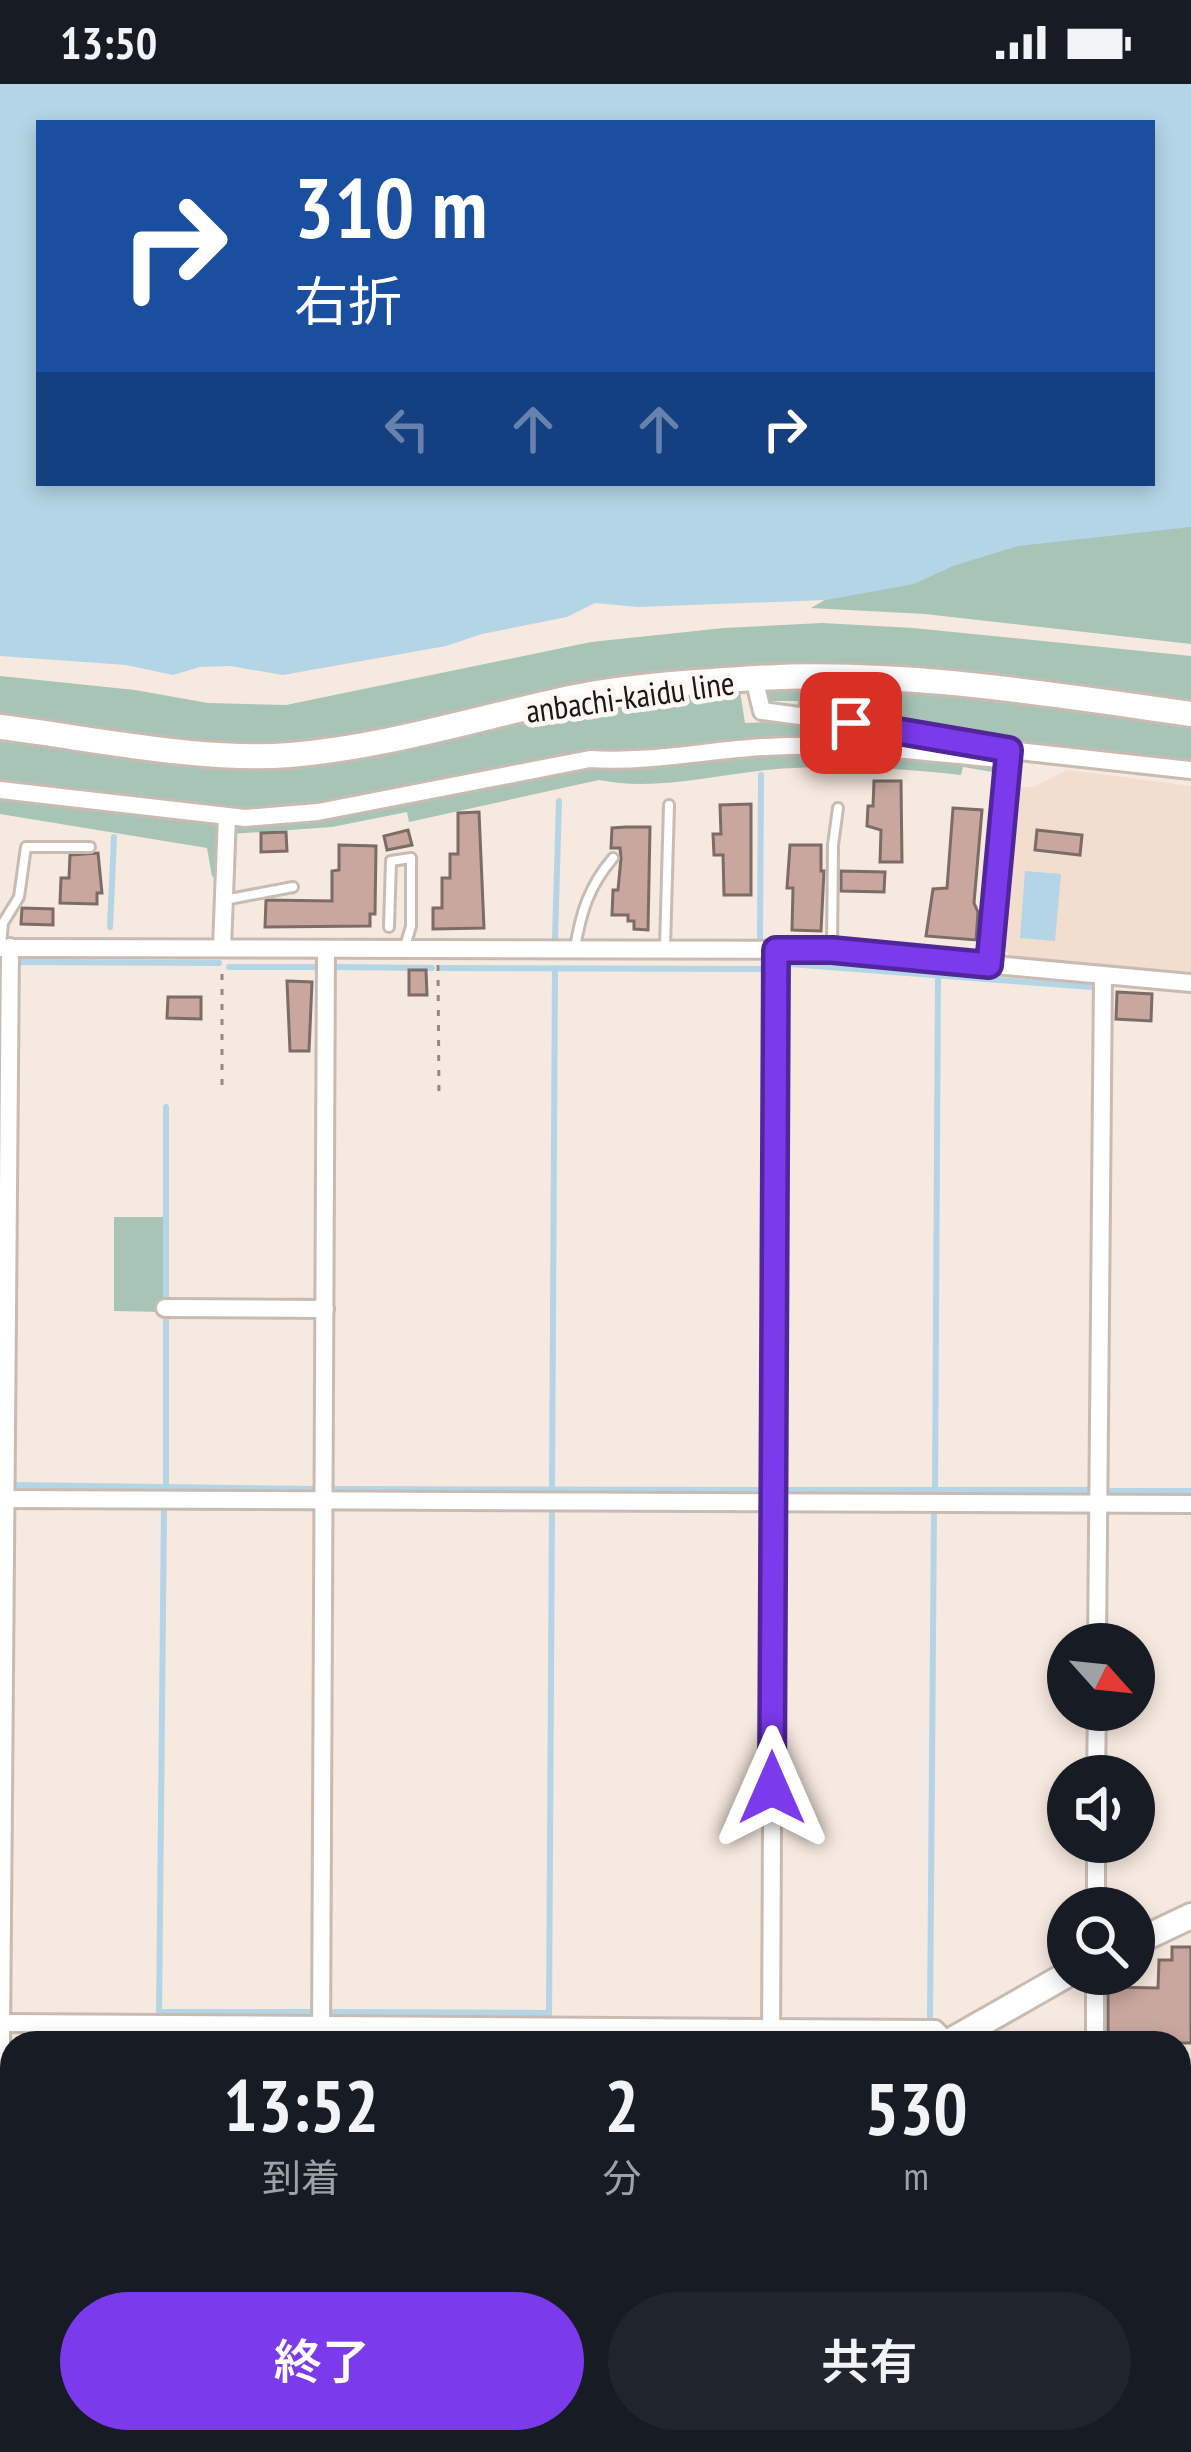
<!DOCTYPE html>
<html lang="ja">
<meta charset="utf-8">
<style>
:root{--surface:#171b24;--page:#20242c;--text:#f1f3f6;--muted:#9ea1a6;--accent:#7c3aed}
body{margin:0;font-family:"PT Sans Narrow","Noto Sans JP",sans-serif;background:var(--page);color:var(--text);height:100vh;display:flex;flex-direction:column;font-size:45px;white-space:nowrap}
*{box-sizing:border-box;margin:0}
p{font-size:39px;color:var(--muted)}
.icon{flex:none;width:66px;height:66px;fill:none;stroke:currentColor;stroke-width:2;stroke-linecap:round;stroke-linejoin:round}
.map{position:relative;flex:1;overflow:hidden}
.drawer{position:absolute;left:0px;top:1947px;width:1191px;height:423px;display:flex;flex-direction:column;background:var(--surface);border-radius:36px 36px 0 0;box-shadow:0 6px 18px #0003}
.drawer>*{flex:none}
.guide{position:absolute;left:36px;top:36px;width:1119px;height:366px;border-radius:0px;box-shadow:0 6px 18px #0003;background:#1a4fa0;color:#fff;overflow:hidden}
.needle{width:78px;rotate:117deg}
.controls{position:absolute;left:1047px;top:1539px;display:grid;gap:24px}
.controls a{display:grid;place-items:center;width:108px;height:108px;border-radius:50%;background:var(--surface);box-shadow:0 6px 18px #0003;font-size:60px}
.pin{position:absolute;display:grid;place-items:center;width:102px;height:102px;color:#fff;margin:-51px;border-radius:24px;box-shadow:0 6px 18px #0006}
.me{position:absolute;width:132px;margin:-66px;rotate:0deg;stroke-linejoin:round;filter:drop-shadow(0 0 9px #0008)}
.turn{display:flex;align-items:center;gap:42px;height:252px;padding:0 60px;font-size:54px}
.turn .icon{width:156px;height:156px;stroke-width:2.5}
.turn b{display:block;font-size:84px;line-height:102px}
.lanes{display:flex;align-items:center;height:114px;padding:0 60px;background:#0003;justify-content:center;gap:60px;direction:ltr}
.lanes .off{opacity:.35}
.eta{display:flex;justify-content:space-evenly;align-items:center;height:204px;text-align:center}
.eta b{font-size:72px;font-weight:600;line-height:84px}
.primary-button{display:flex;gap:24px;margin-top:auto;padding:24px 60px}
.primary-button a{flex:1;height:138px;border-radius:72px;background:var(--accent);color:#fff;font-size:48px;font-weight:600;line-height:138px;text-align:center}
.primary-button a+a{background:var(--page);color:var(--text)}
.status{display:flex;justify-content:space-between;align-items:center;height:84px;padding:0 60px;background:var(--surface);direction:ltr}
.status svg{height:33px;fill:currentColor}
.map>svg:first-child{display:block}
.built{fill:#f2ddcf}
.green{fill:#a8c4b7}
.water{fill:#b4d5e6;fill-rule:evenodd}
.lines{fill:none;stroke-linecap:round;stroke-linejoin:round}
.stream{stroke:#b4d5e6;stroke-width:6}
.building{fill:#c9a79f;stroke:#7b6c68;stroke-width:3}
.service-casing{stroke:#c8bbb2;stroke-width:14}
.minor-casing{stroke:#c8bbb2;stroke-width:22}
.secondary-casing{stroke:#c8bbb2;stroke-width:30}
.path{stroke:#938983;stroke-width:3;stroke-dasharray:6 9;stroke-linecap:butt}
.service{stroke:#fff;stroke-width:8}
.minor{stroke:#fff;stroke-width:16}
.secondary{stroke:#fff;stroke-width:24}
.route-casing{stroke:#51269a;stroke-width:30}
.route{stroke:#7c3aed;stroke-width:21}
.labels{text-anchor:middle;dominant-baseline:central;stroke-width:10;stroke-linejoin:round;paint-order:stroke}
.street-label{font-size:33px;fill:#1d1815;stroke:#fdf8f4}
</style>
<div class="status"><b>13:50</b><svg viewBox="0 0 49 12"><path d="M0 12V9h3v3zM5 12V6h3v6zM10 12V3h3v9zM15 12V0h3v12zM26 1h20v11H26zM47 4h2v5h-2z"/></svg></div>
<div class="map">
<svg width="1191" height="2368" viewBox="0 0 1191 2368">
<rect width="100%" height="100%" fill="#f6e9df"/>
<polygon class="built" points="1068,686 1191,702 1191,888 1009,872 1001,856 1011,736 1019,703 1033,703"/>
<g class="green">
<polygon points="1191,338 1191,560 925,530 811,524 873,488 1152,399"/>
<path d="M 822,539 L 913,544 L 1191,572 L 1191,617 C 1045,599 894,570 747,583 C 690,588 632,594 575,603 C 468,621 362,657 253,660 C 169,663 83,644 0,632 L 0,592 L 135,606 L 208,619 L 286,621 L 591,558 L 724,544 Z"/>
<polygon points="764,605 878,605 1191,639 1191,681 1008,661 798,627 798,617 766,617"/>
<polygon points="740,607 745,639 800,637 937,659 937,662 631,672 321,723 254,729 0,702 0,657 245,685 309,680 578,627"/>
<path d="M 767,668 L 890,670 L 989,680 L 999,689 L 963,683 L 961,691 C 898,684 829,680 766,686 C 711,692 653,707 599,696 L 409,738 L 407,728 L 332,743 L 231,750 L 233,739 L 594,683 L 623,685 Z"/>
<polygon points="0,714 210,737 220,746 219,798 212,792 207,764 0,730"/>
<polygon points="114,1133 165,1133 164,1228 114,1227"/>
</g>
<g class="water">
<path d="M 0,0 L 1191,0 L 1191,443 L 1018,462 L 953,482 L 914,500 L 826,516 L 638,523 L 595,519 L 567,533 L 482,550 L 446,562 L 283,591 L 230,582 L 200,583 L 173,591 L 126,581 L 0,572 ZM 39,39 L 1152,39 L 1152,399 L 39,399 Z"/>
<polygon points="1025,787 1061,790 1055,857 1020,854"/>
</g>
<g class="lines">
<g class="stream">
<polyline points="110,843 114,753"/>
<polyline points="555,855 559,717"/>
<polyline points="760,855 761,691"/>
<polyline points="13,878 219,879"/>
<polyline points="790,880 1091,903"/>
<polyline points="229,883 317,883"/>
<polyline points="333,883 432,884"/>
<polyline points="442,884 769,885"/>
<polyline points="166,1023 166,1217"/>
<polyline points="166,1231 166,1401"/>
<polyline points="12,1401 316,1405"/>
<polyline points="334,1405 765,1406"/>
<polyline points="552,1406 555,884"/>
<polyline points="779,1406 1089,1406"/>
<polyline points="1105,1407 1191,1407"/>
<polyline points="935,1412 938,889"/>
<polyline points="160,1928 314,1928"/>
<polyline points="330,1928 548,1929"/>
<polyline points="159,1933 164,1424"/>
<polyline points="549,1934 552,1426"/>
<polyline points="930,1935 934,1427"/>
<polyline points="549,1959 549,1947"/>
<polyline points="987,2358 987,2368"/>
<polyline points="155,2368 155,2358"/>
<polyline points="376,2368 391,2358"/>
<polyline points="547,2368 547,2358"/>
<polyline points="766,2368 766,2358"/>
</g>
</g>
<g class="building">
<polygon points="874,697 901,697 902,778 880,778 881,746 867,742 868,722 873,722"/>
<polygon points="751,720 751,811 724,811 723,771 714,771 713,750 721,750 720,721"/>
<polygon points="953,724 982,726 974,819 978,828 976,856 926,852 933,805 947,804"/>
<polygon points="479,728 484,844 433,845 433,824 442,824 442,794 450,794 450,770 458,770 458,729"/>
<polygon points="626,743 650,743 648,846 634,845 634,837 628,837 628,831 612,831 613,806 618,806 621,774 620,764 611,764 612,744"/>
<polygon points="408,746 412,761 387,766 384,752"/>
<polygon points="1037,746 1082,751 1080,771 1035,766"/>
<polygon points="286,748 287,767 261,768 261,749"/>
<polygon points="339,761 376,762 375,830 370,830 370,842 265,843 266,816 332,817 332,787 339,786"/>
<polygon points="790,761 821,761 821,787 824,787 821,847 792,846 793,804 787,804"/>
<polygon points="98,769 102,809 97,809 97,820 60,819 61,794 69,794 70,771"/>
<polygon points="841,787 885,788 884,808 841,807"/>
<polygon points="22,824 53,825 53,841 21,840"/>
<polygon points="409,886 426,886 427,911 409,911"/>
<polygon points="287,897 312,898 309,967 290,967"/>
<polygon points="1117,908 1152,910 1151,937 1116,935"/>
<polygon points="168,913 201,913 201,935 167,934"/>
<polygon points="1172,1863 1191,1863 1191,1959 1108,1959 1108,1903 1158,1904 1159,1876 1172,1876"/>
</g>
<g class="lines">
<g class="service-casing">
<g id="service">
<polyline points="224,816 293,803"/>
<polyline points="389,843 391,777 411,774 411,842 404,866"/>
<polyline points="1,860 3,839 19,813 26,763 90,763"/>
<polyline points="665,863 669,721"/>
<path d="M 575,864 C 581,828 589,802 613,774"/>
<polyline points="832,866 833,761 838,724"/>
</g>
</g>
<g class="minor-casing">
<g id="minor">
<polyline points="754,594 762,627 896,645 1009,666 1191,686"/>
<path d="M 0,706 L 245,734 L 318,728 L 590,675 C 650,679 707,666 766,663 C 847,658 928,668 1008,676"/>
<polyline points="1,864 832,866 1191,899"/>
<polyline points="222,864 227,732"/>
<polyline points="989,881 1009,667"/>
<polyline points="165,1224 325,1225"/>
<polyline points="0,1415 1191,1420"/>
<polyline points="1097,1560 1103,893"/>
<polyline points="1096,1692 1097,1626"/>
<polyline points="1096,1824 1096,1758"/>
<polyline points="4,1939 935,1945 948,1958"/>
<polyline points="321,1959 326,866"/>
<polyline points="771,1959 776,866"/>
<polyline points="1095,1959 1095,1890"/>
<polyline points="0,2076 10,863"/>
<polyline points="0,2312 0,2368"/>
<polyline points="319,2368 319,2358"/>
<polyline points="432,2368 432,2358"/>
<polyline points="660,2368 660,2358"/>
<polyline points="876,2368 876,2358"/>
<polyline points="1093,2368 1093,2358"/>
</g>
</g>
<g class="secondary-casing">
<g id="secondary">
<path d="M 0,643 C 91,654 200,678 290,671 C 387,663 480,633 575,613 C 633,601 697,598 756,594 C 901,585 1048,610 1191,630"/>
<polyline points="1134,1859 1191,1832"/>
<polyline points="947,1959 1068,1890"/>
<polyline points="334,2368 349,2358"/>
</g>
</g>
<g class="path">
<polyline points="438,881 439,1014"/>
<polyline points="222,1001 222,884"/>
</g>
<use href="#service" class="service"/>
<use href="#minor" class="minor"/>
<use href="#secondary" class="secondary"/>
</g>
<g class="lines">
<g class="route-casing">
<polyline id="route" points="772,1704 776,866 832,866 989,881 1009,666 851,639"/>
</g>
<use href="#route" class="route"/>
</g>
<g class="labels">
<g class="street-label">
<text transform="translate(630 612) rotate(-8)">anbachi-kaidu line</text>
</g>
</g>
</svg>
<div class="controls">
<a><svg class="needle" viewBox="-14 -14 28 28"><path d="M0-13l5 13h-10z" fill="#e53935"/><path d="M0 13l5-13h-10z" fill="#9ea1a6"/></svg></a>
<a><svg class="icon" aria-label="sound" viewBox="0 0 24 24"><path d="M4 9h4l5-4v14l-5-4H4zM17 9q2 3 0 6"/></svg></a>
<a><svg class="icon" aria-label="search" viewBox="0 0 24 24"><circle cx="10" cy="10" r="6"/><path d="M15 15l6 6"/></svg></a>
</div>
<div class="pin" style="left:851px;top:639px;background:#d93025"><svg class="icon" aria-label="arrive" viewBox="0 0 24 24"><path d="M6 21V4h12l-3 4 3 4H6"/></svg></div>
<svg class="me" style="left:772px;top:1704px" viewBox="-20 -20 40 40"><path d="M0-17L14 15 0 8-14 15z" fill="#7c3aed" stroke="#fff" stroke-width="4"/></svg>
<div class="guide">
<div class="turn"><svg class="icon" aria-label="right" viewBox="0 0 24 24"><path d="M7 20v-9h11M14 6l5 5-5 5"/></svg><div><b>310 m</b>右折</div></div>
<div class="lanes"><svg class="icon off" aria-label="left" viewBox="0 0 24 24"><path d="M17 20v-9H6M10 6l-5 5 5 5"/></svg><svg class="icon off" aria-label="ahead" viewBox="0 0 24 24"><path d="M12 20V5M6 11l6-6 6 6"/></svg><svg class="icon off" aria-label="ahead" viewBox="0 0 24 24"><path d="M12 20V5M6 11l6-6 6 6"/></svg><svg class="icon" aria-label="right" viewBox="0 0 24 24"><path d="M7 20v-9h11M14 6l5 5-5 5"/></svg></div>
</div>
<section class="drawer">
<div class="eta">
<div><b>13:52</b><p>到着</p></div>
<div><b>2</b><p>分</p></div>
<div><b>530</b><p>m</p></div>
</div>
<div class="primary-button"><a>終了</a><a>共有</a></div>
</section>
</div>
